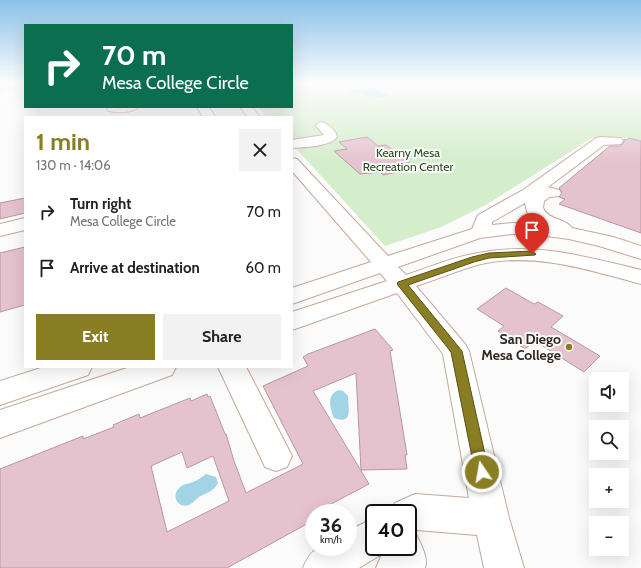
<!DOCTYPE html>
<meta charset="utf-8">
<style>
:root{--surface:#fff;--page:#f2f2f2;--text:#202124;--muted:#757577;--accent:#897e24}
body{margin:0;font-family:Cabin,sans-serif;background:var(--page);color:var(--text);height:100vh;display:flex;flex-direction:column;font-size:15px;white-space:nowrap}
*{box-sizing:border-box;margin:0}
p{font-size:13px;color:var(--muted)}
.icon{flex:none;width:22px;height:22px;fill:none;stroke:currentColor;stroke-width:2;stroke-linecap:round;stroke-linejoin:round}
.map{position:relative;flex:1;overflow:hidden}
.side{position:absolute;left:24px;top:116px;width:269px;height:252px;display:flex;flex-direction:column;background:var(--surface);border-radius:0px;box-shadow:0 4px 16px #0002}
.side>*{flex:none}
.top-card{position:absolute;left:24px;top:24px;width:269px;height:84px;border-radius:0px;box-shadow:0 4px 16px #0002;background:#0b6e4f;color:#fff;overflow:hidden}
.controls{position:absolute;left:589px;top:372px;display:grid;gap:8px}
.controls a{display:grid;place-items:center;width:40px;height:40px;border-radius:0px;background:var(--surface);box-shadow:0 4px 16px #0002;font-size:20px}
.speed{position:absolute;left:305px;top:504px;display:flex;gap:8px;font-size:20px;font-weight:700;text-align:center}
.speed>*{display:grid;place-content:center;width:52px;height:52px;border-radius:50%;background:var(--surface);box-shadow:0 4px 16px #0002;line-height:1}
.speed small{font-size:10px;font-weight:400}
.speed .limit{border:2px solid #111;border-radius:6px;background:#fff;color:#111}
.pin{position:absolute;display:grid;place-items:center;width:34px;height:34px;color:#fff;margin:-41px -17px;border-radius:50% 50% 50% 0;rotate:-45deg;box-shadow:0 0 4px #0007}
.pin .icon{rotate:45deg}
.me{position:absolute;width:44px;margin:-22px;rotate:348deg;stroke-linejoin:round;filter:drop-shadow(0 0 3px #0008)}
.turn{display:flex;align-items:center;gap:14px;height:84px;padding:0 12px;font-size:18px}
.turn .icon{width:52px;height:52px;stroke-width:2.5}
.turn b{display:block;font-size:28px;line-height:34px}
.round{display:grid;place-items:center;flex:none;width:42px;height:42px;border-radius:0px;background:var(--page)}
.summary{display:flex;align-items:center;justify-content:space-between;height:68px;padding:0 12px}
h1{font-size:24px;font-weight:800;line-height:30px;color:var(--accent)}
.primary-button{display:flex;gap:8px;margin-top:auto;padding:8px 12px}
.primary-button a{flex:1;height:46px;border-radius:0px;background:var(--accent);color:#fff;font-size:16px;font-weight:800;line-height:46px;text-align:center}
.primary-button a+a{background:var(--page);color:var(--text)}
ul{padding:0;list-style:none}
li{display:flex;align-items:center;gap:12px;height:56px;padding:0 12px}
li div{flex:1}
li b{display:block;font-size:15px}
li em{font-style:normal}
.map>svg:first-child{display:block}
.green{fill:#d4edcb}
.water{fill:#a1d5e6}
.building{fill:#e5c3ce;stroke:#b797a2;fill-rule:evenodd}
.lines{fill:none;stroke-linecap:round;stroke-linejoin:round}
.minor-casing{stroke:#c6a899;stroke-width:2}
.minor{fill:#fff;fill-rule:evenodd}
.route{fill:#897e24;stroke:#595217}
.poi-dot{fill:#897e24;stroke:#fbfbfb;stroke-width:1.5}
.labels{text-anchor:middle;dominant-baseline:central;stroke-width:4;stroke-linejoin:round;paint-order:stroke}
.far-park-label{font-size:12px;fill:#284c1a;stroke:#fbfbfb}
.poi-label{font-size:14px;font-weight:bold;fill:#342822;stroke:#fbfbfb;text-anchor:end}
</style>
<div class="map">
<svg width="641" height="568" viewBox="0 0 641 568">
<rect width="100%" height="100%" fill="#fbfbfb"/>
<g class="green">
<polygon points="25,83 25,86 0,94 0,83"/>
<polygon points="292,83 641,83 641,141 628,137 625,138 616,136 613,138 592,138 484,206 441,227 385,246 292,144 292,117 267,117 258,107 292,107"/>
</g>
<g class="water">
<polygon points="375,88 388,96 372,98 362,92 352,93 348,91"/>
<path d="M 339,390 L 343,391 L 348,396 C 348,408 354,425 334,418 C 330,408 326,394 339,390 Z"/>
<path d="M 206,474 L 216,477 L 218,483 C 213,492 208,492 199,497 C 196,499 193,503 189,505 C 178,509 171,496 179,488 C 183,484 188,484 193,482 C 198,480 202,477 206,474 Z"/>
</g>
<g class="building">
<polygon points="367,137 378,146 386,145 416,168 383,175 380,172 360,174 334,151 347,149 339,142"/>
<polygon points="629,138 641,141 641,233 559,204 565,199 559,197 562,192 559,188 610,146 621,146 624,142 624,139 626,140"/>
<polygon points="25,198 25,213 0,219 0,203"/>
<polygon points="25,247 25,305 0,312 0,253"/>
<polygon points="506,288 534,304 538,302 563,316 551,327 600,356 584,372 535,341 525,349 498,331 504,326 477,309"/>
<path d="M 375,329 L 393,350 L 390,351 L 407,455 L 405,455 L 407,469 L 361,470 L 356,373 L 313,391 L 369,484 L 314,513 L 314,520 L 227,568 L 0,568 L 0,469 L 83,436 L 83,439 L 114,427 L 113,425 L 139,414 L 140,418 L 190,398 L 191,401 L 207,394 L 208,397 L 210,396 L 225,434 L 226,434 L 234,461 L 246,493 L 303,464 L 263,386 L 308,366 L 303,357 L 308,354 ZM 182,452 L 187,468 L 213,456 L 229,501 L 167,532 L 151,466 Z"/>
</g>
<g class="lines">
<g class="minor-casing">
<g id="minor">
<path d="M 109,107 L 138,107 C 133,113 116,113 109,111 L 107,109 Z"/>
<polygon points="197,107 209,107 215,117 203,117"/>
<polygon points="240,107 252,107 260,117 248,117"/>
<path d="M 322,122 C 328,124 336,130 337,137 C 330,147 303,147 292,148 L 292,140 L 324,135 L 316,126 L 318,123 Z"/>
<path d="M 601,137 L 621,138 L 623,141 L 621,144 L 604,145 L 548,187 L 559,190 L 561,193 L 559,196 L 550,197 L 544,201 L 543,208 C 548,220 565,218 572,228 L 613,237 L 641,246 L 641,259 L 599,246 L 569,239 L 532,234 L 513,234 L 480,238 L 398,267 L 406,275 C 428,268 450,258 473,254 C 534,241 582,256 641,270 L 641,284 C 588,270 532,251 477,265 C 456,271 436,280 416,286 L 465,344 L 469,351 L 509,518 L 524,568 L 484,568 L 477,535 L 417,530 L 413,532 L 416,534 C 420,543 429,558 425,568 L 376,568 L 382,554 L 385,552 L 359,568 L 303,568 C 314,542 323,547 348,547 L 348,531 L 374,518 L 374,547 L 408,547 L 408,513 L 391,513 L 395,503 L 415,494 L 469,498 L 443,354 L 397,293 L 292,330 L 292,312 L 387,281 L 380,273 L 292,304 L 292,288 L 371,262 L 292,171 L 292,158 L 297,159 L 388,256 L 472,229 L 478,215 L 523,190 L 596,138 ZM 525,203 L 527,212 L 538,224 L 513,223 L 492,225 L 492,222 Z"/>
<polygon points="25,218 25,230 0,236 0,224"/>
<polygon points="44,367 92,367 88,375 0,405 0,381"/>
<polygon points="130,367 176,367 172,375 0,438 0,410"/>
<polygon points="218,367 246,367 292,456 287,467 276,471 265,467"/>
</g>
</g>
<use href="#minor" class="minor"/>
</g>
<linearGradient id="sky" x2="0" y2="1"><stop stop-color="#8bc1e7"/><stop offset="0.51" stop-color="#fdfdfd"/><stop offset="1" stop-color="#fdfdfd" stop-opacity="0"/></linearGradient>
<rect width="641" height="163" fill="url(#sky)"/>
<polygon class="route" points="532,251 536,254 535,255 489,258 474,262 408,285 462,351 489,472 487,477 482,479 477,477 475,472 451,352 397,284 398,282 472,257 489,253"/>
<circle class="poi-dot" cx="569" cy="347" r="4"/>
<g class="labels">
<g class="far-park-label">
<text x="408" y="152">Kearny Mesa<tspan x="408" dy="14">Recreation Center</tspan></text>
</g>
<g class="poi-label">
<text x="561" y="339">San Diego<tspan x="561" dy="16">Mesa College</tspan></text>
</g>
</g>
</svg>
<div class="controls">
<a><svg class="icon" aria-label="sound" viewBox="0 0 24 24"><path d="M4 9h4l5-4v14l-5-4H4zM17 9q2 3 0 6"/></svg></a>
<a><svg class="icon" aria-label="search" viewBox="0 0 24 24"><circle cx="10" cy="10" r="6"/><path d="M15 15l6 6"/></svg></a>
<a>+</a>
<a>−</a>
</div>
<div class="speed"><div>36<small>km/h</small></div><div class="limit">40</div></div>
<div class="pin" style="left:532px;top:254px;background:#d93025"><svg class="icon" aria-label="arrive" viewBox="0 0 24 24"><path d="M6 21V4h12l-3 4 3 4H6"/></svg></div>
<svg class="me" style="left:482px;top:472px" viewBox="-20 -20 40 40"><circle r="17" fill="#897e24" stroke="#fff" stroke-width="3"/><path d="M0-11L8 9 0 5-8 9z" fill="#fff"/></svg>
<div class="top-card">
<div class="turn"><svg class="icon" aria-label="right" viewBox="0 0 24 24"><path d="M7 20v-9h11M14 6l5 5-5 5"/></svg><div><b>70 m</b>Mesa College Circle</div></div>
</div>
<section class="side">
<div class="summary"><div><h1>1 min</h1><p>130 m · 14:06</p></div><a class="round"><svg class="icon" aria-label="close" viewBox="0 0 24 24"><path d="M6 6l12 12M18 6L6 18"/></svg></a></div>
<ul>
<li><svg class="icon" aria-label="right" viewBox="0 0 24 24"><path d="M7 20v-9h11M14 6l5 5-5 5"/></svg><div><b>Turn right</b><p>Mesa College Circle</p></div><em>70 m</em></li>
<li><svg class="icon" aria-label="arrive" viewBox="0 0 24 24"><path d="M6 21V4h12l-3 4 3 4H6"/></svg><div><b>Arrive at destination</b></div><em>60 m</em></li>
</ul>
<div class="primary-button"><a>Exit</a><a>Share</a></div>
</section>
</div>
